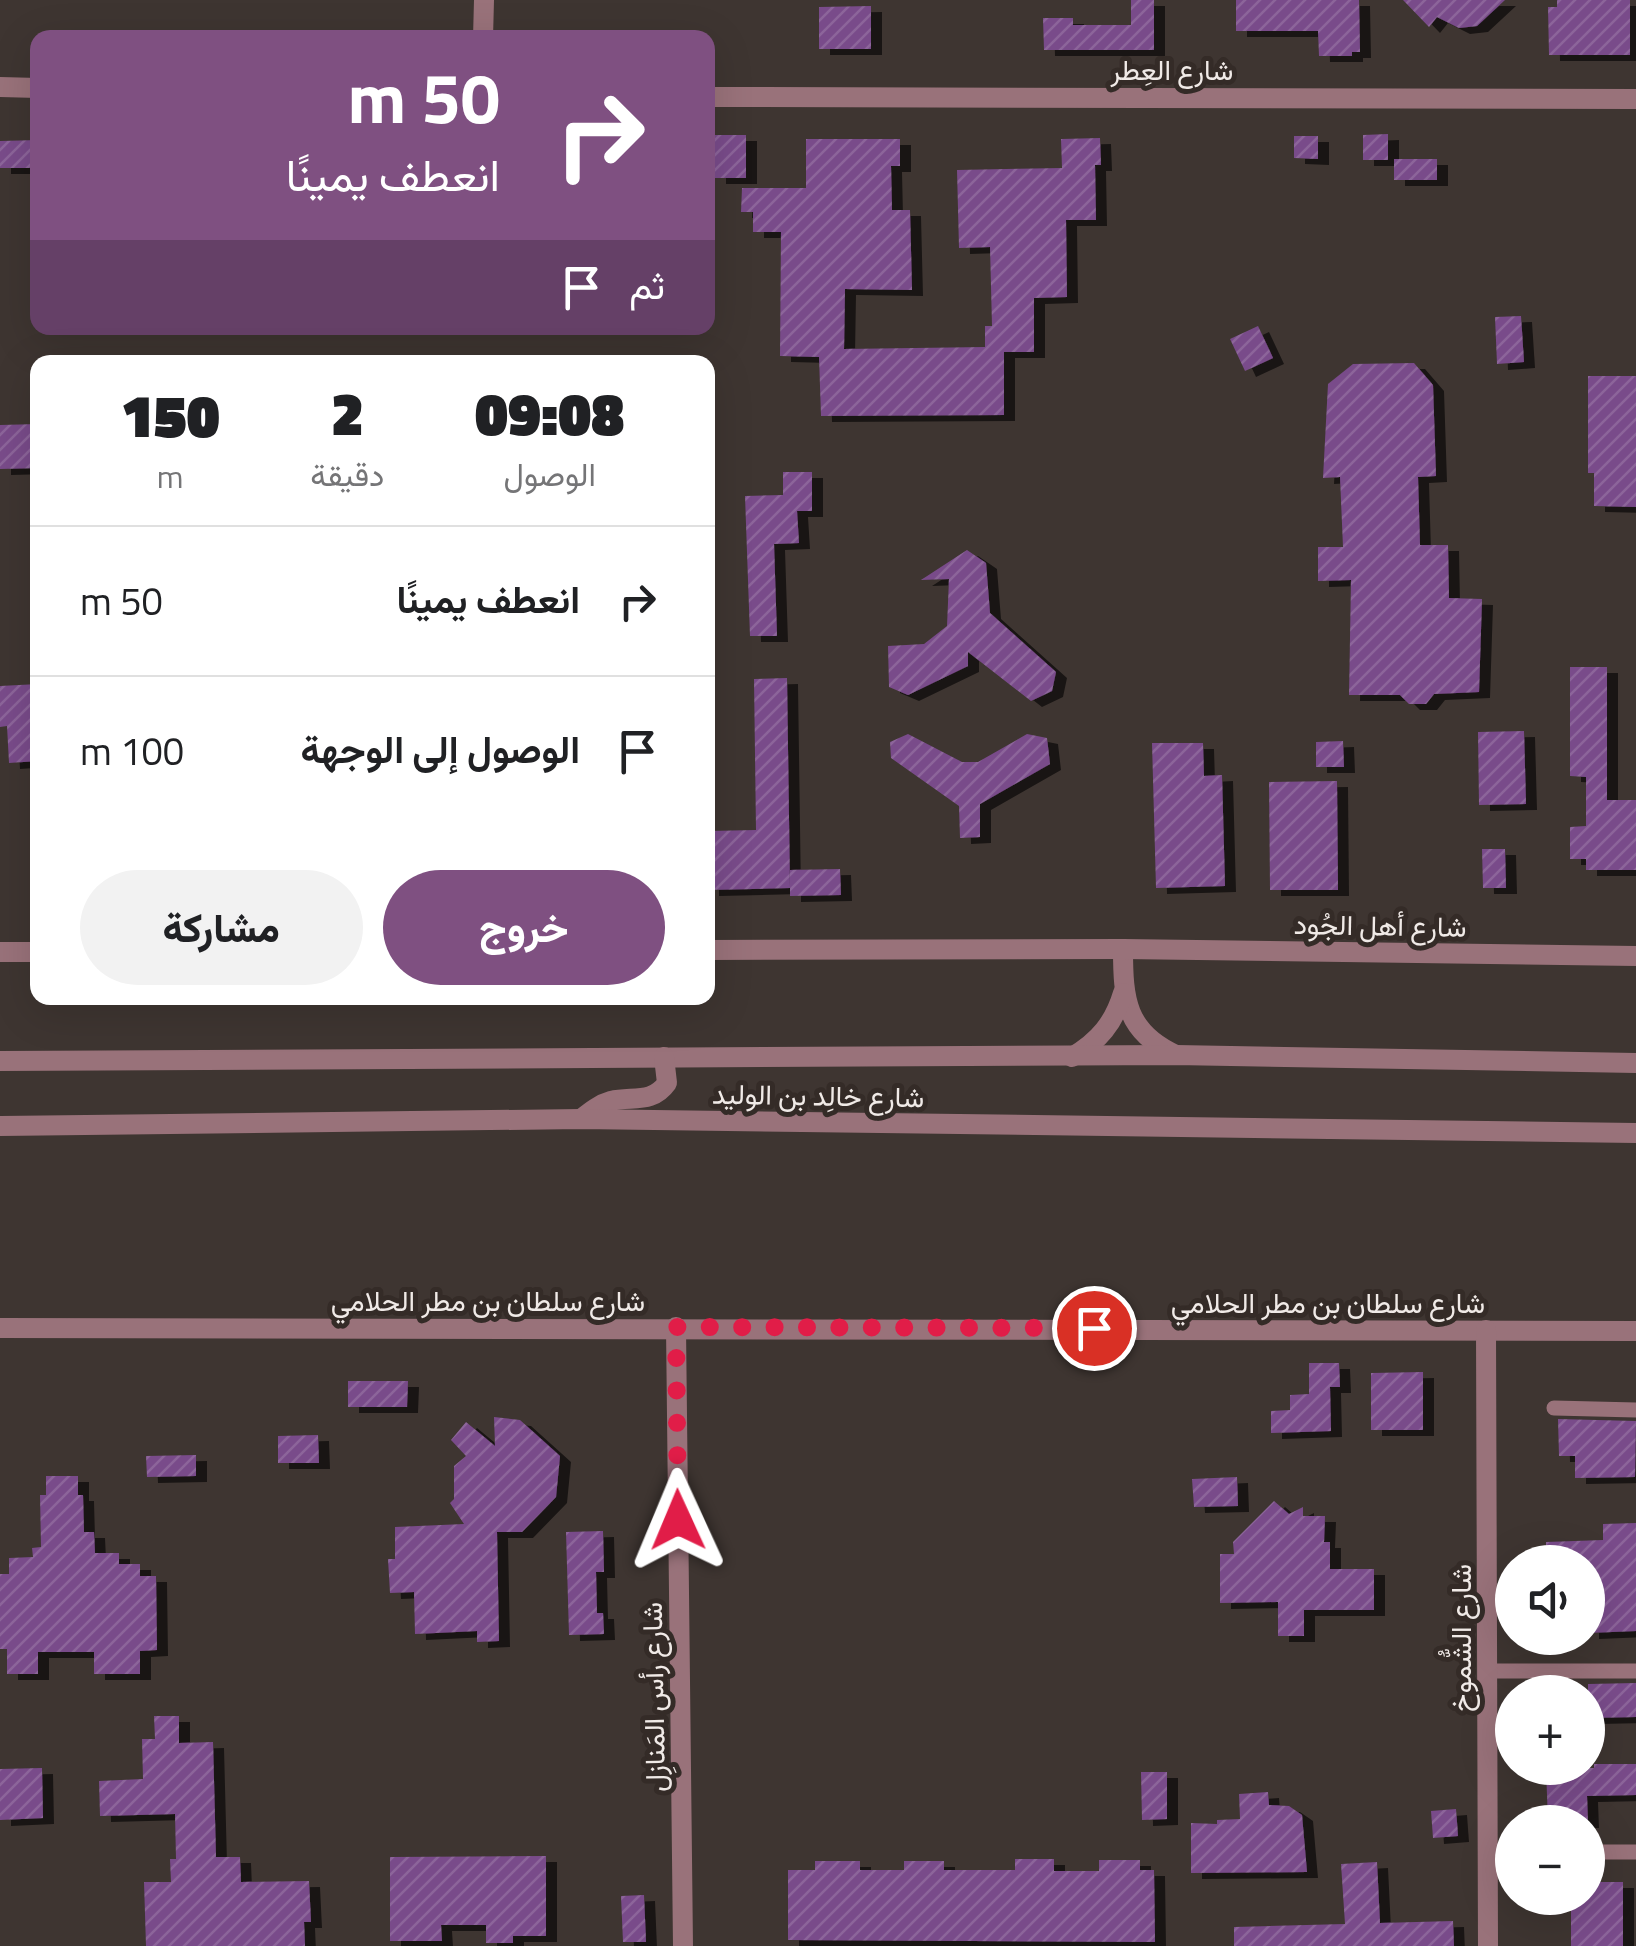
<!DOCTYPE html>
<html lang="ar">
<meta charset="utf-8">
<style>
:root{--surface:#fff;--page:#f2f2f2;--text:#202124;--muted:#757577;--line:#e0e0e0;--accent:#7f5081}
body{margin:0;font-family:"Titillium Web",Vazirmatn,sans-serif;background:var(--page);color:var(--text);direction:rtl;height:100vh;display:flex;flex-direction:column;font-size:38px;white-space:nowrap}
*{box-sizing:border-box;margin:0}
p{font-size:32px;color:var(--muted)}
.icon{flex:none;width:55px;height:55px;fill:none;stroke:currentColor;stroke-width:2;stroke-linecap:round;stroke-linejoin:round}
.map{position:relative;flex:1;overflow:hidden;direction:ltr}
.drawer{position:absolute;left:30px;top:355px;width:685px;height:650px;display:flex;flex-direction:column;background:var(--surface);border-radius:20px;box-shadow:0 10px 40px #0002;direction:rtl}
.drawer>*{flex:none}
.top-card{position:absolute;left:30px;top:30px;width:685px;height:305px;border-radius:20px;box-shadow:0 10px 40px #0002;direction:rtl;background:#7f5081;color:#fff;overflow:hidden}
.controls{position:absolute;left:1495px;top:1545px;display:grid;gap:20px}
.controls a{display:grid;place-items:center;width:110px;height:110px;border-radius:50%;background:var(--surface);box-shadow:0 10px 40px #0002;font-size:50px}
.pin{position:absolute;display:grid;place-items:center;width:85px;height:85px;color:#fff;margin:-42px;border:5px solid #fff;border-radius:50%;box-shadow:0 2px 10px #0007}
.me{position:absolute;width:110px;margin:-55px;rotate:359deg;stroke-linejoin:round;filter:drop-shadow(0 0 8px #0008)}
.turn{display:flex;align-items:center;gap:35px;height:210px;padding:0 50px;font-size:45px}
.turn .icon{width:130px;height:130px;stroke-width:2.5}
.turn b{display:block;font-size:70px;line-height:85px}
.then{display:flex;align-items:center;height:95px;padding:0 50px;background:#0003;gap:20px;font-size:38px}
.eta{display:flex;justify-content:space-evenly;align-items:center;height:170px;text-align:center}
.eta b{font-size:60px;font-weight:800;line-height:70px}
.action{display:flex;gap:20px;margin-top:auto;padding:20px 50px}
.action a{flex:1;height:115px;border-radius:60px;background:var(--accent);color:#fff;font-size:40px;font-weight:800;line-height:115px;text-align:center}
.action a+a{background:var(--page);color:var(--text)}
ul{padding:0;list-style:none}
li{display:flex;align-items:center;gap:30px;height:150px;padding:0 50px;border-top:2px solid var(--line)}
li div{flex:1}
li b{display:block;font-size:38px}
li em{font-style:normal}
.map>svg:first-child{display:block}
.building{fill:url(#building-hatch);filter:url(#shadow)}
.lines{fill:none;stroke-linecap:round;stroke-linejoin:round}
.service{stroke:#99727a;stroke-width:15}
.minor{stroke:#99727a;stroke-width:20}
.tertiary{stroke:#99727a;stroke-width:20}
.route{stroke:#e11d48;stroke-width:18;stroke-dasharray:0 32.4}
.labels{text-anchor:middle;dominant-baseline:central;stroke-width:10;stroke-linejoin:round;paint-order:stroke}
.street-label{font-size:28px;fill:#f0eae7;stroke:#342b27}
</style>
<div class="map">
<svg width="1636" height="1946" viewBox="0 0 1636 1946">
<defs>
<pattern id="building-hatch" width="6" height="6" patternUnits="userSpaceOnUse" patternTransform="scale(2.5)"><rect width="6" height="6" fill="#794b8a"/><path d="M-1 1l2-2M0 6l6-6M5 7l2-2" fill="none" stroke="#8c659a"/></pattern>
<filter id="shadow"><feDropShadow dx="11" dy="6" stdDeviation="0" flood-color="#0009"/></filter>
</defs>
<rect width="100%" height="100%" fill="#3e3531"/>
<g class="building">
<polygon points="1131,0 1154,0 1154,50 1044,50 1043,18 1073,18 1073,25 1131,25"/>
<polygon points="1236,0 1359,0 1360,52 1352,52 1352,56 1319,56 1318,31 1236,31"/>
<polygon points="1403,0 1505,0 1477,26 1459,28 1437,17 1429,27"/>
<polygon points="1557,0 1630,0 1630,55 1549,55 1548,7 1557,7"/>
<polygon points="871,6 871,49 819,49 819,7"/>
<polygon points="1388,134 1388,160 1363,160 1363,135"/>
<polygon points="708,135 746,135 746,178 715,178 715,168 708,168"/>
<polygon points="1294,136 1318,136 1318,159 1294,158"/>
<polygon points="1100,138 1101,165 1095,165 1096,220 1066,220 1067,297 1034,298 1034,352 1004,352 1004,415 821,416 819,357 780,356 781,232 753,232 753,212 741,212 742,188 806,188 806,139 900,139 900,166 891,166 892,210 910,210 912,290 845,289 844,349 985,347 985,326 992,326 990,247 959,248 957,170 1062,168 1061,139"/>
<polygon points="38,140 38,168 0,168 0,141"/>
<rect x="1394" y="159" width="43" height="21"/>
<polygon points="1521,316 1524,362 1497,364 1495,317"/>
<polygon points="1258,326 1273,358 1245,371 1230,339"/>
<polygon points="1414,363 1433,385 1436,476 1418,477 1420,545 1448,545 1449,598 1482,599 1479,692 1434,694 1426,704 1409,704 1400,695 1349,695 1351,580 1318,581 1318,547 1343,547 1340,477 1323,478 1328,384 1353,364"/>
<polygon points="1588,376 1636,376 1636,507 1594,506 1594,473 1588,473"/>
<polygon points="38,424 38,468 0,469 0,425"/>
<polygon points="783,472 812,472 812,511 797,511 799,543 774,544 777,636 750,636 745,496 783,495"/>
<polygon points="967,550 986,563 990,613 1056,672 1052,691 1031,701 968,652 968,666 908,695 889,687 888,646 924,644 947,626 949,579 921,580"/>
<polygon points="1570,667 1607,667 1607,800 1636,800 1636,870 1586,870 1586,859 1570,859 1570,827 1586,826 1586,777 1570,776"/>
<polygon points="787,678 790,888 708,890 708,831 756,830 754,679"/>
<polygon points="38,684 38,761 9,763 7,726 0,727 0,686"/>
<polygon points="1524,731 1526,804 1479,805 1478,732"/>
<polygon points="908,734 962,762 978,762 1027,734 1047,738 1050,764 980,804 980,837 960,838 959,806 891,758 890,742"/>
<polygon points="1343,741 1344,767 1316,767 1316,742"/>
<polygon points="1152,743 1203,743 1204,776 1222,775 1225,886 1156,888"/>
<polygon points="1337,781 1338,890 1270,890 1269,782"/>
<polygon points="1482,849 1505,849 1506,888 1483,888"/>
<polygon points="840,869 841,895 790,896 790,870"/>
<polygon points="1309,1363 1339,1363 1340,1387 1330,1387 1331,1431 1271,1433 1271,1411 1290,1410 1290,1395 1309,1394"/>
<polygon points="1423,1372 1423,1430 1371,1430 1371,1373"/>
<polygon points="348,1381 408,1381 407,1407 348,1407"/>
<polygon points="494,1417 520,1420 560,1456 556,1497 522,1532 497,1532 499,1641 477,1642 477,1631 415,1634 414,1592 390,1593 388,1559 395,1559 395,1527 464,1524 450,1503 454,1499 454,1466 466,1456 451,1440 466,1422 495,1446"/>
<polygon points="1558,1419 1636,1421 1635,1477 1575,1478 1575,1456 1559,1456"/>
<polygon points="318,1435 319,1463 278,1463 278,1436"/>
<polygon points="196,1455 196,1476 147,1477 146,1456"/>
<polygon points="46,1476 78,1476 78,1495 83,1495 84,1532 94,1532 95,1553 119,1553 119,1564 140,1564 140,1576 156,1576 157,1650 140,1651 140,1674 94,1674 94,1652 38,1652 38,1674 7,1674 7,1649 0,1649 0,1574 9,1574 9,1558 33,1557 32,1548 41,1547 40,1495 46,1495"/>
<polygon points="1237,1477 1238,1506 1194,1507 1192,1479"/>
<polygon points="1274,1501 1289,1514 1303,1507 1303,1516 1325,1516 1324,1542 1330,1542 1330,1569 1374,1569 1374,1610 1304,1610 1304,1636 1278,1636 1278,1602 1220,1603 1220,1554 1234,1554 1233,1542"/>
<polygon points="1636,1523 1636,1631 1588,1633 1588,1562 1546,1562 1546,1542 1603,1540 1603,1524"/>
<polygon points="603,1531 604,1572 596,1572 597,1613 603,1613 604,1634 569,1635 566,1532"/>
<polygon points="1636,1683 1636,1717 1588,1718 1588,1684"/>
<polygon points="154,1716 179,1716 179,1743 213,1742 216,1857 240,1857 241,1882 309,1881 311,1922 304,1922 305,1946 146,1946 144,1882 171,1882 170,1859 176,1859 175,1814 100,1816 99,1781 143,1779 142,1739 155,1739"/>
<polygon points="1594,1764 1636,1764 1636,1795 1587,1796 1588,1822 1548,1822 1546,1768 1594,1768"/>
<polygon points="42,1768 43,1818 0,1820 0,1769"/>
<polygon points="1141,1772 1167,1772 1167,1819 1142,1820"/>
<polygon points="1268,1792 1269,1805 1289,1806 1302,1815 1307,1872 1191,1873 1191,1823 1217,1824 1217,1820 1240,1819 1239,1794"/>
<polygon points="1456,1809 1458,1836 1433,1838 1431,1811"/>
<polygon points="546,1856 546,1936 513,1936 513,1943 486,1943 486,1925 441,1925 442,1941 390,1941 390,1857"/>
<polygon points="1015,1859 1054,1859 1054,1871 1099,1871 1099,1860 1140,1860 1140,1870 1154,1870 1155,1942 788,1940 788,1870 815,1870 815,1861 860,1861 860,1870 904,1870 904,1861 944,1861 944,1870 1015,1870"/>
<polygon points="1377,1862 1380,1923 1453,1921 1454,1946 1234,1946 1234,1927 1345,1924 1341,1864"/>
<polygon points="1588,1882 1623,1882 1623,1946 1571,1946 1571,1898 1588,1898"/>
<polygon points="644,1895 646,1942 623,1942 621,1896"/>
</g>
<g class="lines">
<g class="service">
<polyline points="1554,1408 1636,1410"/>
<polyline points="1487,1671 1636,1671"/>
<polyline points="1488,1851 1512,1852"/>
<polyline points="1588,1852 1636,1852"/>
</g>
<g class="minor">
<polyline points="483,38 484,0"/>
<polyline points="0,87 38,88"/>
<polyline points="708,97 1636,99"/>
<path d="M 1123,949 C 1123,1000 1126,1032 1176,1055"/>
<polyline points="708,950 1123,949 1636,956"/>
<polyline points="0,952 38,952"/>
<path d="M 1072,1057 C 1099,1041 1114,1023 1123,993"/>
<polyline points="676,1327 683,1946"/>
<polyline points="0,1328 1636,1331"/>
<polyline points="1486,1330 1488,1946"/>
</g>
<g class="tertiary">
<polyline points="0,1061 1176,1055 1636,1063"/>
<path d="M 581,1119 C 591,1111 600,1104 611,1101 C 633,1096 652,1104 667,1083 L 664,1057"/>
<polyline points="0,1126 581,1119 1636,1133"/>
</g>
</g>
<g class="lines">
<polyline class="route" points="678,1520 676,1327 1094,1328"/>
</g>
<g class="labels">
<g class="street-label">
<text x="1172" y="69">شارع العِطر</text>
<text transform="translate(1380 925) rotate(1)">شارع أهل الجُود</text>
<text transform="translate(818 1095) rotate(1)">شارع خالِد بن الوليد</text>
<text x="488" y="1300">شارع سلطان بن مطر الحلامي</text>
<text x="1328" y="1302">شارع سلطان بن مطر الحلامي</text>
<text transform="translate(1460 1638) rotate(-90)">شارع الشُّموخ</text>
<text transform="translate(653 1697) rotate(-91)">شارع رأس المَنازِل</text>
</g>
</g>
</svg>
<div class="controls">
<a><svg class="icon" aria-label="sound" viewBox="0 0 24 24"><path d="M4 9h4l5-4v14l-5-4H4zM17 9q2 3 0 6"/></svg></a>
<a>+</a>
<a>−</a>
</div>
<div class="pin" style="left:1094px;top:1328px;background:#d93025"><svg class="icon" aria-label="arrive" viewBox="0 0 24 24"><path d="M6 21V4h12l-3 4 3 4H6"/></svg></div>
<svg class="me" style="left:678px;top:1520px" viewBox="-20 -20 40 40"><path d="M0-17L14 15 0 8-14 15z" fill="#e11d48" stroke="#fff" stroke-width="4"/></svg>
<div class="top-card">
<div class="turn"><svg class="icon" aria-label="right" viewBox="0 0 24 24"><path d="M7 20v-9h11M14 6l5 5-5 5"/></svg><div><b>50 m</b>انعطف يمينًا</div></div>
<div class="then">ثم<svg class="icon" aria-label="arrive" viewBox="0 0 24 24"><path d="M6 21V4h12l-3 4 3 4H6"/></svg></div>
</div>
<section class="drawer">
<div class="eta">
<div><b>09:08</b><p>الوصول</p></div>
<div><b>2</b><p>دقيقة</p></div>
<div><b>150</b><p>m</p></div>
</div>
<ul>
<li><svg class="icon" aria-label="right" viewBox="0 0 24 24"><path d="M7 20v-9h11M14 6l5 5-5 5"/></svg><div><b>انعطف يمينًا</b></div><em>50 m</em></li>
<li><svg class="icon" aria-label="arrive" viewBox="0 0 24 24"><path d="M6 21V4h12l-3 4 3 4H6"/></svg><div><b>الوصول إلى الوجهة</b></div><em>100 m</em></li>
</ul>
<div class="action"><a>خروج</a><a>مشاركة</a></div>
</section>
</div>
